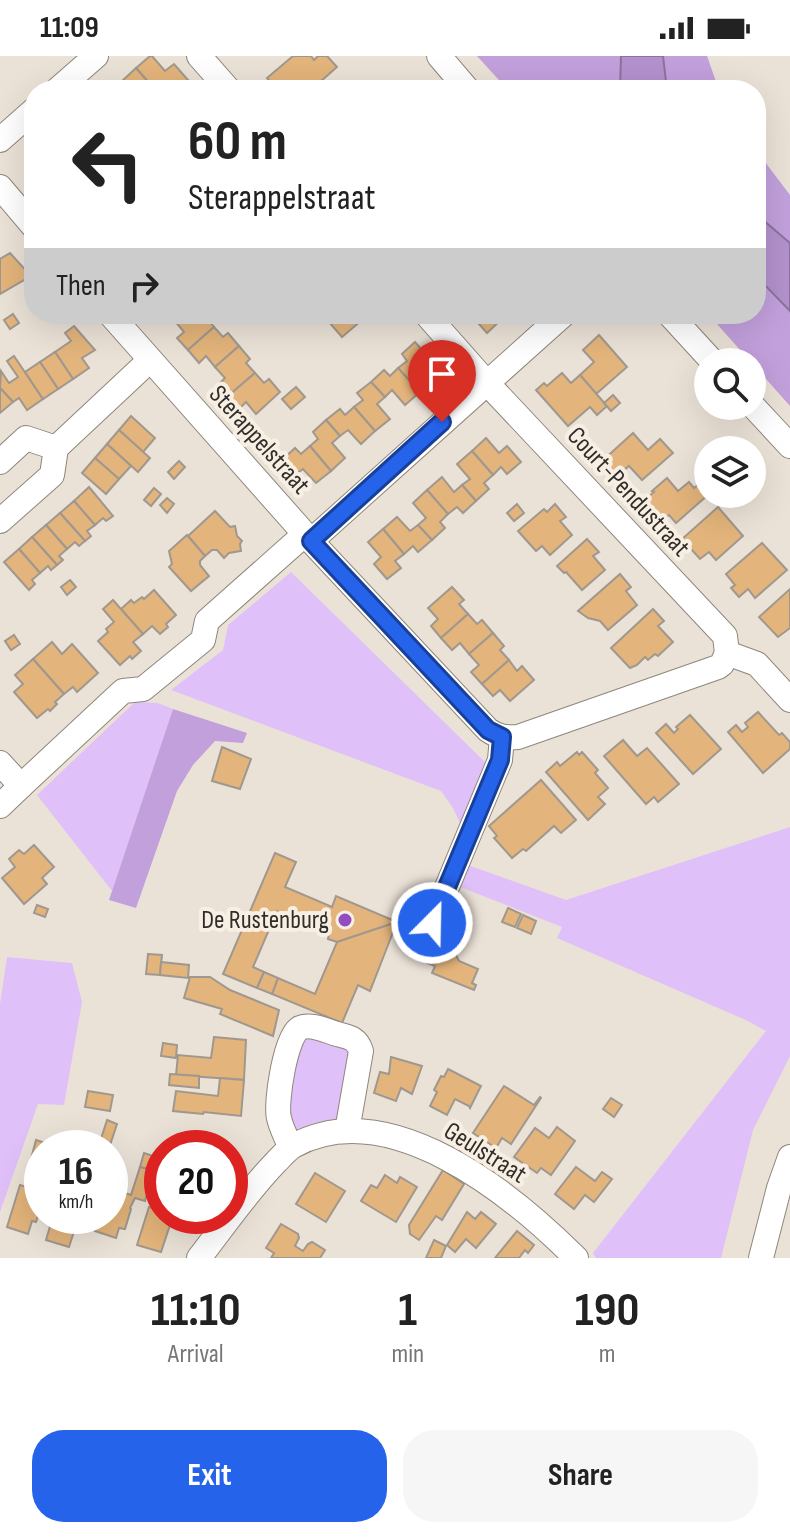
<!DOCTYPE html>
<style>
:root{--surface:#fff;--page:#f6f6f6;--text:#222;--muted:#767676;--accent:#2563eb}
body{margin:0;font-family:"Sofia Sans Condensed",sans-serif;background:var(--page);color:var(--text);height:100vh;display:flex;flex-direction:column;font-size:30px;white-space:nowrap}
*{box-sizing:border-box;margin:0}
p{font-size:26px;color:var(--muted)}
.icon{flex:none;width:44px;height:44px;fill:none;stroke:currentColor;stroke-width:2;stroke-linecap:round;stroke-linejoin:round}
.map{position:relative;height:1202px;overflow:hidden}
.side{display:flex;flex-direction:column;background:var(--surface);flex:1}
.side>*{flex:none}
.top-card{position:absolute;left:24px;top:24px;width:742px;height:244px;border-radius:32px;box-shadow:0 8px 32px #0002;background:#fff;color:var(--text);overflow:hidden}
.controls{position:absolute;left:694px;top:292px;display:grid;gap:16px}
.controls a{display:grid;place-items:center;width:72px;height:72px;border-radius:50%;background:var(--surface);box-shadow:0 8px 32px #0002;font-size:40px}
.speed{position:absolute;left:24px;top:1074px;display:flex;gap:16px;font-size:40px;font-weight:700;text-align:center}
.speed>*{display:grid;place-content:center;width:104px;height:104px;border-radius:50%;background:var(--surface);box-shadow:0 8px 32px #0002;line-height:1}
.speed small{font-size:20px;font-weight:400}
.speed .limit{border:12px solid #d22;background:#fff;color:#111}
.pin{position:absolute;display:grid;place-items:center;width:68px;height:68px;color:#fff;margin:-82px -34px;border-radius:50% 50% 50% 0;rotate:-45deg;box-shadow:0 0 8px #0007}
.pin .icon{rotate:45deg}
.me{position:absolute;width:88px;margin:-44px;rotate:23deg;stroke-linejoin:round;filter:drop-shadow(0 0 6px #0008)}
.turn{display:flex;align-items:center;gap:28px;height:168px;padding:0 32px;font-size:36px}
.turn .icon{width:104px;height:104px;stroke-width:2.5}
.turn b{display:block;font-size:56px;line-height:68px}
.then{display:flex;align-items:center;height:76px;padding:0 32px;background:#0003;gap:16px;font-size:30px}
.eta{display:flex;justify-content:space-evenly;align-items:center;height:136px;text-align:center}
.eta b{font-size:48px;font-weight:700;line-height:56px}
.cta{display:flex;gap:16px;margin-top:auto;padding:16px 32px}
.cta a{flex:1;height:92px;border-radius:32px;background:var(--accent);color:#fff;font-size:32px;font-weight:700;line-height:92px;text-align:center}
.cta a+a{background:var(--page);color:var(--text)}
.status{display:flex;justify-content:space-between;align-items:center;height:56px;padding:0 40px;background:var(--surface);direction:ltr}
.status svg{height:22px;fill:currentColor}
.map>svg:first-child{display:block}
.green{fill:#e0c0f8}
.forest{fill:#c2a0dc}
.water{fill:#b391cd;stroke:#8c739c;stroke-width:2}
.building{fill:#e3b47b;stroke:#a0988e;stroke-width:2}
.lines{fill:none;stroke-linecap:round;stroke-linejoin:round}
.minor-casing{stroke:#8f867c;stroke-width:26}
.minor{stroke:#fff;stroke-width:24}
.route-casing{stroke:#184099;stroke-width:20}
.route{stroke:#2563eb;stroke-width:14}
.poi-dot{fill:#944dc1;stroke:#f8efe4;stroke-width:3}
.labels{text-anchor:middle;dominant-baseline:central;stroke-width:8;stroke-linejoin:round;paint-order:stroke}
.street-label{font-size:26px;fill:#312e2a;stroke:#f8efe4}
.poi-label{font-size:26px;fill:#312e2a;stroke:#f8efe4;text-anchor:end}
</style>
<div class="status"><b>11:09</b><svg viewBox="0 0 49 12"><path d="M0 12V9h3v3zM5 12V6h3v6zM10 12V3h3v9zM15 12V0h3v12zM26 1h20v11H26zM47 4h2v5h-2z"/></svg></div>
<div class="map">
<svg width="790" height="1202" viewBox="0 0 790 1202">
<rect width="100%" height="100%" fill="#ebe2d7"/>
<g class="green">
<polygon points="291,516 488,709 465,768 460,767 453,752 441,735 171,634 223,594 228,569"/>
<polygon points="135,646 158,647 173,653 112,835 37,739"/>
<polygon points="790,771 790,1000 753,1074 721,1202 596,1202 593,1197 766,975 748,965 557,882 562,871 460,831 468,809 566,844"/>
<polygon points="7,901 72,907 82,946 64,1049 38,1048 0,1156 0,948"/>
<polygon points="303,979 350,991 340,1063 314,1067 295,1074 284,1056"/>
</g>
<g class="forest">
<polygon points="477,0 621,0 620,34 508,34"/>
<polygon points="663,0 707,0 719,34 667,34"/>
<polygon points="756,94 790,139 790,187 756,158"/>
<polygon points="756,220 790,255 790,350 708,258 756,258"/>
<polygon points="173,653 247,677 243,687 215,685 193,709 177,735 136,852 109,844"/>
</g>
<g class="water">
<polygon points="621,0 663,0 667,34 620,34"/>
<polygon points="756,158 790,187 790,255 756,220"/>
</g>
<g class="building">
<polygon points="150,0 152,0 165,15 174,8 188,24 176,34 171,34 167,29 161,34 155,34 136,12"/>
<polygon points="293,0 311,0 314,4 318,0 327,0 337,11 311,34 300,34 297,31 295,32 292,29 286,34 277,34 267,22"/>
<polygon points="136,12 155,34 129,34 122,25"/>
<polygon points="10,197 31,220 0,238 0,203"/>
<polygon points="13,258 19,267 10,273 4,264"/>
<polygon points="183,258 209,258 206,261 214,271 188,294 177,282 184,276 175,265"/>
<polygon points="322,258 359,258 363,263 342,281"/>
<polygon points="470,258 500,258 503,262 487,277"/>
<polygon points="74,270 95,294 82,302 89,312 73,323 55,296 71,285 65,277"/>
<polygon points="214,271 223,281 228,277 239,290 215,311 206,300 199,307 188,294"/>
<polygon points="599,279 627,311 596,338 580,319 594,306 583,294"/>
<polygon points="415,286 429,302 421,309 434,323 420,336 398,312 407,305 402,298"/>
<polygon points="239,290 250,303 246,307 255,317 228,340 218,329 225,322 215,311"/>
<polygon points="55,296 73,323 58,333 40,306"/>
<polygon points="14,300 43,343 27,354 19,342 13,346 0,332 1,315 9,327 18,321 7,305"/>
<polygon points="40,306 58,333 43,343 25,316"/>
<polygon points="398,312 420,336 405,349 392,334 385,341 371,326 384,314 390,320"/>
<polygon points="255,317 264,327 269,323 280,336 256,358 246,346 239,353 228,340"/>
<polygon points="562,317 571,327 580,319 607,350 597,359 590,351 568,370 536,334 544,327 547,330"/>
<polygon points="371,326 385,341 377,348 390,363 375,375 354,351 363,344 357,337"/>
<polygon points="296,331 305,341 291,353 282,343"/>
<polygon points="0,332 13,346 0,357"/>
<polygon points="613,339 620,347 611,355 604,347"/>
<polygon points="354,351 375,375 361,388 348,374 340,380 326,364 340,353 345,359"/>
<polygon points="131,360 155,382 143,396 119,374"/>
<polygon points="326,364 340,380 332,387 345,402 331,415 310,390 318,383 313,376"/>
<polygon points="119,374 150,402 138,416 107,388"/>
<polygon points="633,377 648,394 660,383 673,397 642,424 629,410 616,421 602,405"/>
<polygon points="486,382 499,397 507,390 521,406 507,418 501,411 493,419 472,395"/>
<polygon points="107,388 131,410 119,423 95,402"/>
<polygon points="310,390 331,415 316,427 303,413 295,419 282,404 295,392 301,398"/>
<polygon points="472,395 493,419 484,427 489,433 476,445 462,429 470,423 457,408"/>
<polygon points="95,402 119,423 106,438 82,417"/>
<polygon points="179,405 185,411 174,423 168,416"/>
<polygon points="442,421 454,436 462,429 476,445 463,457 457,451 448,458 427,434"/>
<polygon points="707,421 709,438 676,467 669,459 661,465 656,460 651,459 651,454 643,445 654,436 652,435 667,422 678,435 689,426 694,432"/>
<polygon points="89,431 113,460 106,465 103,462 95,469 74,445"/>
<polygon points="154,432 161,438 151,450 144,444"/>
<polygon points="427,434 448,458 440,466 445,472 432,484 418,469 426,462 413,447"/>
<polygon points="167,442 174,448 167,457 160,449"/>
<polygon points="74,445 95,469 87,475 91,480 85,485 60,457"/>
<polygon points="517,448 524,457 514,465 507,457"/>
<polygon points="555,448 566,461 560,465 572,479 550,499 542,490 536,495 518,475 544,453 547,456"/>
<polygon points="718,451 743,480 716,504 709,496 700,503 682,483"/>
<polygon points="215,455 230,471 235,470 237,480 242,485 240,488 241,495 229,497 224,502 217,494 212,494 205,500 188,480"/>
<polygon points="60,457 85,485 79,490 75,486 67,493 46,469"/>
<polygon points="397,461 410,475 418,469 432,484 418,496 413,490 404,498 383,473"/>
<polygon points="46,469 67,493 59,500 63,504 57,509 32,481"/>
<polygon points="383,473 404,498 395,505 401,512 387,523 374,508 381,501 368,486"/>
<polygon points="187,479 205,500 200,505 200,509 209,520 191,535 169,511 172,508 169,495"/>
<polygon points="32,481 57,509 51,514 48,510 40,517 19,493"/>
<polygon points="587,483 599,496 593,500 605,514 582,534 566,516 564,517 557,510"/>
<polygon points="762,487 787,514 755,542 748,533 739,541 731,532 735,529 726,518"/>
<polygon points="19,493 40,517 32,524 35,528 29,534 4,506"/>
<polygon points="620,518 631,531 626,535 637,549 608,574 600,565 588,562 578,555"/>
<polygon points="70,524 76,531 67,539 61,531"/>
<polygon points="452,531 464,544 459,548 468,558 441,582 431,570 438,563 428,552"/>
<polygon points="790,533 790,572 778,581 759,561"/>
<polygon points="154,534 176,559 166,568 168,571 160,578 152,570 143,578 121,553 131,544 134,547 142,541 144,543"/>
<polygon points="113,544 143,578 133,586 141,595 132,603 130,600 120,609 98,585 108,576 106,573 114,566 103,553"/>
<polygon points="653,553 664,565 658,570 673,586 658,600 655,598 648,604 645,601 637,609 630,612 611,592"/>
<polygon points="468,558 477,568 482,564 493,577 469,598 460,587 452,594 441,582"/>
<polygon points="493,577 504,590 500,594 509,604 482,628 471,616 479,609 469,598"/>
<polygon points="14,579 20,588 11,594 5,585"/>
<polygon points="52,586 62,598 72,588 98,617 77,636 73,631 64,638 33,603"/>
<polygon points="33,603 64,638 55,646 57,648 50,655 48,653 37,662 14,636 23,628 15,619"/>
<polygon points="509,604 517,615 522,610 534,624 510,645 500,634 493,640 482,628"/>
<polygon points="758,656 779,679 782,677 790,686 790,693 763,717 728,676 736,669 742,676 748,671 745,667"/>
<polygon points="690,659 721,693 693,718 656,677 666,668 674,677 678,673 676,671"/>
<polygon points="623,684 637,700 647,692 679,728 658,746 654,741 646,748 604,700"/>
<polygon points="222,691 251,703 240,733 212,725"/>
<polygon points="577,696 579,699 582,696 598,714 595,717 608,732 598,741 605,748 588,764 546,716 557,706 560,710"/>
<polygon points="541,724 576,764 561,777 554,770 526,795 523,793 512,802 494,782 497,780 489,770"/>
<polygon points="34,789 54,811 42,822 47,828 24,848 2,822 15,811 9,803 19,794 24,798"/>
<polygon points="275,797 296,806 285,831 332,851 336,840 397,866 337,886 328,883 329,877 277,855 253,911 264,916 257,932 223,918"/>
<polygon points="37,849 48,853 45,861 34,857"/>
<polygon points="508,852 521,858 515,871 502,866"/>
<polygon points="523,859 536,865 531,878 517,872"/>
<polygon points="397,866 370,935 358,929 342,967 272,938 278,922 315,938 337,886"/>
<polygon points="432,880 458,891 455,897 459,905 478,913 472,927 476,929 474,934 432,917 435,910 422,905"/>
<polygon points="148,898 162,899 160,919 146,918"/>
<polygon points="161,906 189,909 188,922 160,919"/>
<polygon points="264,916 278,922 272,938 257,932"/>
<polygon points="190,921 210,921 230,934 279,954 273,980 220,958 222,953 184,942"/>
<polygon points="214,981 246,984 244,1024 176,1019 178,999 211,1002"/>
<polygon points="163,987 177,989 176,1002 161,1000"/>
<polygon points="391,1001 422,1010 412,1038 401,1032 396,1045 374,1037 380,1016 389,1018"/>
<polygon points="448,1013 481,1030 470,1052 469,1050 455,1043 447,1059 430,1050 437,1036 434,1034 441,1020 444,1021"/>
<polygon points="170,1018 199,1020 199,1032 169,1029"/>
<polygon points="220,1022 244,1024 241,1060 204,1056 203,1058 173,1055 176,1035 218,1040"/>
<polygon points="504,1030 534,1049 540,1041 541,1042 511,1088 502,1082 496,1092 473,1077"/>
<polygon points="88,1035 113,1039 110,1055 85,1051"/>
<polygon points="611,1042 622,1049 614,1061 603,1053"/>
<polygon points="107,1064 117,1068 109,1092 99,1089"/>
<polygon points="557,1071 575,1085 551,1119 541,1112 537,1117 514,1101 535,1072 549,1082"/>
<polygon points="178,1078 188,1082 217,1092 173,1092"/>
<polygon points="36,1084 61,1092 42,1092 42,1118 28,1114"/>
<polygon points="144,1097 162,1103 162,1118 140,1111"/>
<polygon points="140,1111 154,1115 145,1145 135,1142 130,1152 131,1153 125,1173 119,1172 116,1182 95,1175 99,1160 110,1160 110,1132 131,1139"/>
<polygon points="576,1111 595,1125 602,1116 612,1123 594,1146 585,1139 574,1153 555,1138"/>
<polygon points="443,1114 464,1128 442,1164 436,1160 419,1184 410,1178 409,1169"/>
<polygon points="154,1115 162,1118 162,1132 150,1128"/>
<polygon points="315,1117 345,1135 326,1166 296,1148"/>
<polygon points="385,1119 397,1127 400,1121 417,1131 396,1166 361,1145 371,1129 377,1132"/>
<polygon points="20,1129 36,1134 37,1129 42,1130 42,1151 41,1151 36,1166 32,1165 28,1178 7,1171"/>
<polygon points="149,1151 162,1155 162,1160 173,1160 161,1196 137,1189"/>
<polygon points="467,1156 475,1163 481,1156 496,1168 476,1192 466,1183 455,1196 447,1189"/>
<polygon points="53,1160 79,1160 69,1191 46,1184"/>
<polygon points="281,1168 298,1178 299,1182 295,1190 303,1195 308,1188 312,1186 325,1194 320,1202 271,1202 274,1197 266,1192"/>
<polygon points="517,1175 534,1189 528,1197 525,1194 519,1202 495,1202"/>
<polygon points="434,1184 446,1190 441,1202 426,1202"/>
</g>
<g class="lines">
<g class="minor-casing">
<g id="minor">
<polyline points="199,0 229,34"/>
<polyline points="439,0 468,34"/>
<polyline points="57,34 96,0"/>
<polyline points="0,84 34,54"/>
<polyline points="0,131 34,171"/>
<path d="M 110,258 L 311,485 L 488,674 C 498,681 506,682 518,681 L 718,611 L 722,608 L 727,597"/>
<polyline points="426,258 486,326 725,580 727,597"/>
<polyline points="669,258 713,306"/>
<polyline points="752,349 790,390"/>
<polyline points="0,406 26,382 56,392"/>
<polyline points="0,465 52,419 56,392 150,304"/>
<polyline points="311,485 564,258"/>
<polyline points="727,597 757,608 790,644"/>
<polyline points="0,707 21,730 0,750"/>
<polyline points="21,730 123,635 143,633 203,584 207,565 305,478"/>
<polyline points="432,867 500,704 502,681"/>
<path d="M 290,1091 C 287,1082 281,1072 279,1062 C 275,1047 286,978 300,972 C 310,967 327,975 337,978 C 349,981 357,982 361,995 L 347,1075"/>
<path d="M 199,1202 C 224,1170 247,1136 276,1106 C 281,1101 287,1094 293,1090 C 389,1037 512,1138 576,1202"/>
<polyline points="761,1202 779,1132 790,1101"/>
</g>
</g>
<use href="#minor" class="minor"/>
</g>
<g class="lines">
<g class="route-casing">
<polyline id="route" points="432,867 500,704 502,681 488,674 311,485 442,366"/>
</g>
<use href="#route" class="route"/>
</g>
<circle class="poi-dot" cx="345" cy="864" r="8"/>
<g class="labels">
<g class="street-label">
<text transform="translate(259 384) rotate(48)">Sterappelstraat</text>
<text transform="translate(628 436) rotate(47)">Court-Pendustraat</text>
<text transform="translate(485 1097) rotate(32)">Geulstraat</text>
</g>
<g class="poi-label">
<text x="329" y="864">De Rustenburg</text>
</g>
</g>
</svg>
<div class="controls">
<a><svg class="icon" aria-label="search" viewBox="0 0 24 24"><circle cx="10" cy="10" r="6"/><path d="M15 15l6 6"/></svg></a>
<a><svg class="icon" aria-label="layers" viewBox="0 0 24 24"><path d="M12 4l9 5-9 5-9-5zM3 14l9 5 9-5"/></svg></a>
</div>
<div class="speed"><div>16<small>km/h</small></div><div class="limit">20</div></div>
<div class="pin" style="left:442px;top:366px;background:#d93025"><svg class="icon" aria-label="arrive" viewBox="0 0 24 24"><path d="M6 21V4h12l-3 4 3 4H6"/></svg></div>
<svg class="me" style="left:432px;top:867px" viewBox="-20 -20 40 40"><circle r="17" fill="#2563eb" stroke="#fff" stroke-width="3"/><path d="M0-11L8 9 0 5-8 9z" fill="#fff"/></svg>
<div class="top-card">
<div class="turn"><svg class="icon" aria-label="left" viewBox="0 0 24 24"><path d="M17 20v-9H6M10 6l-5 5 5 5"/></svg><div><b>60 m</b>Sterappelstraat</div></div>
<div class="then">Then<svg class="icon" aria-label="right" viewBox="0 0 24 24"><path d="M7 20v-9h11M14 6l5 5-5 5"/></svg></div>
</div>
</div>
<section class="side">
<div class="eta">
<div><b>11:10</b><p>Arrival</p></div>
<div><b>1</b><p>min</p></div>
<div><b>190</b><p>m</p></div>
</div>
<div class="cta"><a>Exit</a><a>Share</a></div>
</section>
